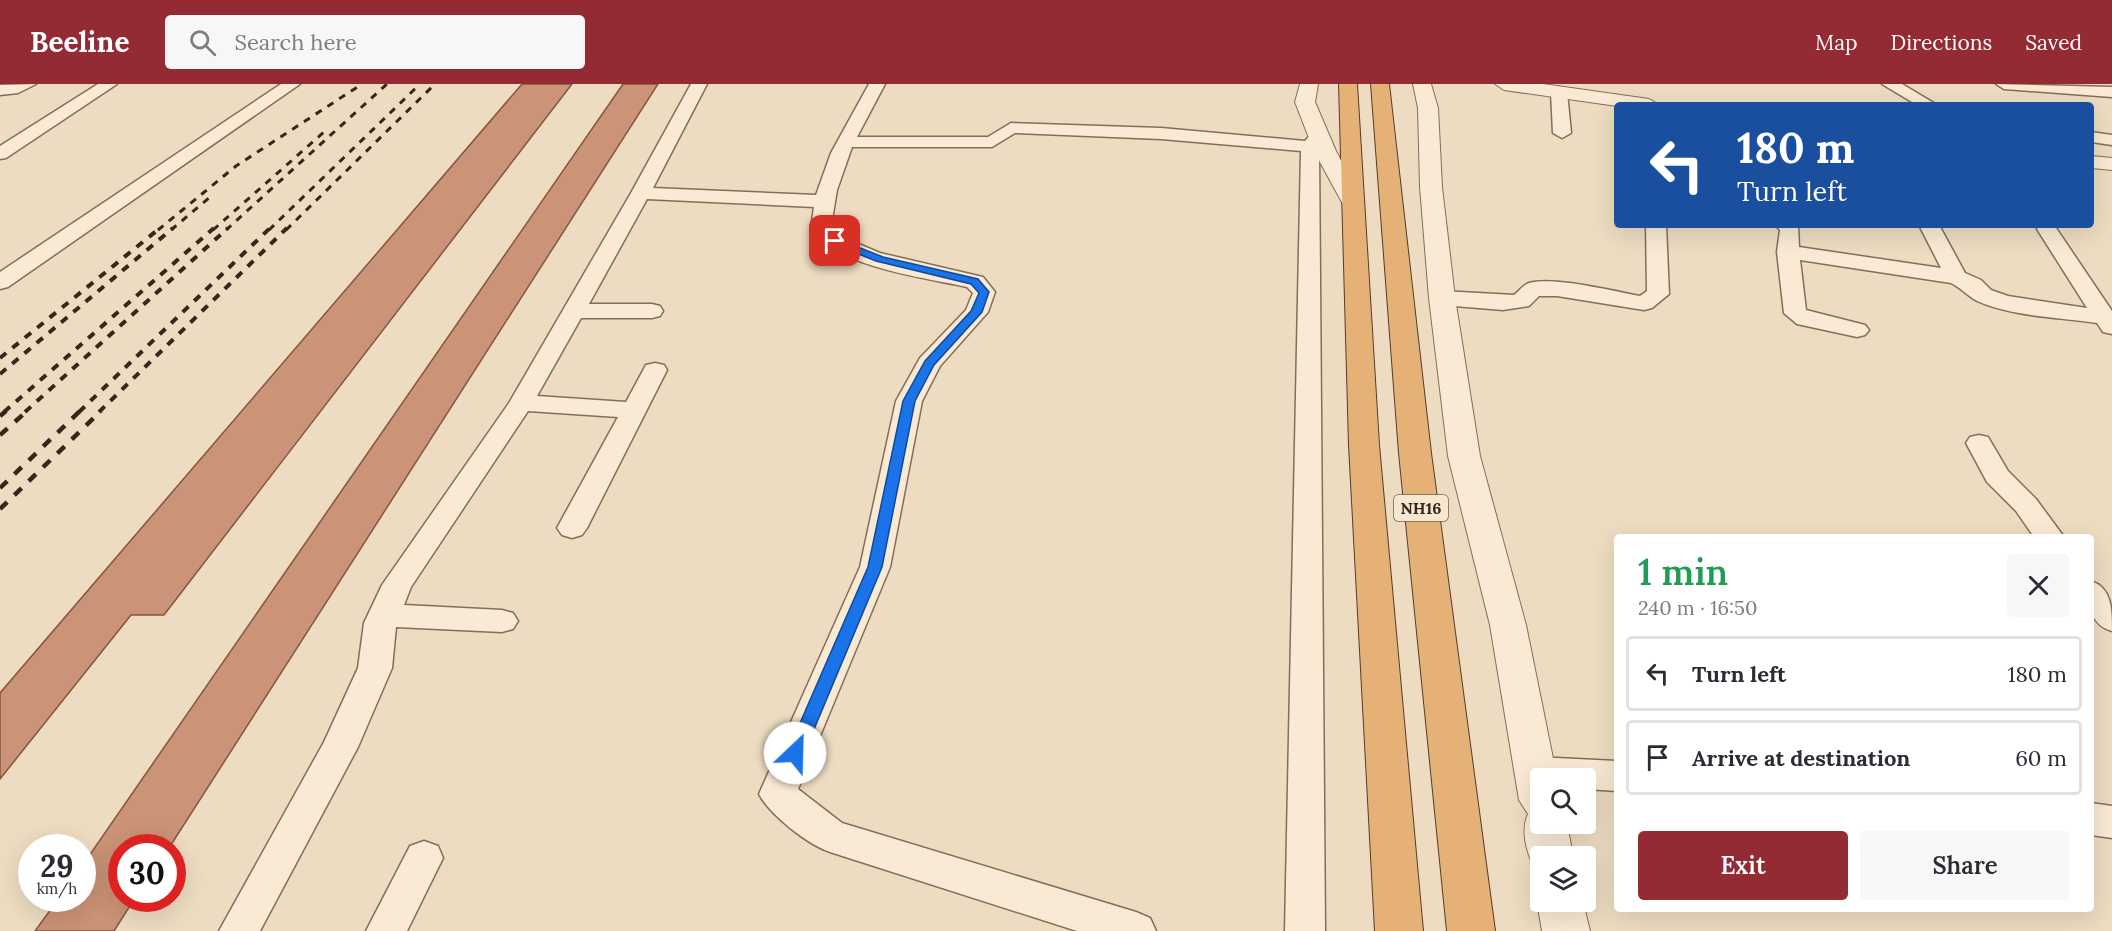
<!DOCTYPE html>
<meta charset="utf-8">
<style>
:root{--surface:#fff;--page:#f7f7f7;--text:#2b2b33;--muted:#7c7c81;--line:#e1e1e2;--accent:#942a33}
body{margin:0;font-family:Lora,serif;background:var(--page);color:var(--text);height:100vh;display:flex;flex-direction:column;font-size:22px;white-space:nowrap}
*{box-sizing:border-box;margin:0}
p{font-size:20px;color:var(--muted)}
.icon{flex:none;width:33px;height:33px;fill:none;stroke:currentColor;stroke-width:2;stroke-linecap:round;stroke-linejoin:round}
.map{position:relative;flex:1;overflow:hidden}
.drawer{position:absolute;left:1614px;top:450px;width:480px;height:378px;display:flex;flex-direction:column;background:var(--surface);border-radius:6px;box-shadow:0 6px 24px #0002}
.drawer>*{flex:none}
.banner{position:absolute;left:1614px;top:18px;width:480px;height:126px;border-radius:6px;box-shadow:0 6px 24px #0002;background:#1a4fa0;color:#fff;overflow:hidden}
.controls{position:absolute;left:1530px;top:684px;display:grid;gap:12px}
.controls a{display:grid;place-items:center;width:66px;height:66px;border-radius:6px;background:var(--surface);box-shadow:0 6px 24px #0002;font-size:30px}
.speed{position:absolute;left:18px;top:750px;display:flex;gap:12px;font-size:30px;font-weight:700;text-align:center}
.speed>*{display:grid;place-content:center;width:78px;height:78px;border-radius:50%;background:var(--surface);box-shadow:0 6px 24px #0002;line-height:1}
.speed small{font-size:15px;font-weight:400}
.speed .limit{border:9px solid #d22;background:#fff;color:#111}
.pin{position:absolute;display:grid;place-items:center;width:51px;height:51px;color:#fff;margin:-26px;border-radius:12px;box-shadow:0 3px 9px #0006}
.me{position:absolute;width:66px;margin:-33px;rotate:24deg;stroke-linejoin:round;filter:drop-shadow(0 0 4px #0008)}
.turn{display:flex;align-items:center;gap:21px;height:126px;padding:0 24px;font-size:27px}
.turn .icon{width:78px;height:78px;stroke-width:2.5}
.turn b{display:block;font-size:42px;line-height:51px}
.round{display:grid;place-items:center;flex:none;width:63px;height:63px;border-radius:6px;background:var(--page)}
.headline{display:flex;align-items:center;justify-content:space-between;height:102px;padding:0 24px}
h1{font-size:36px;font-weight:600;line-height:45px;color:#1e9e55}
.button{display:flex;gap:12px;margin-top:auto;padding:12px 24px}
.button a{flex:1;height:69px;border-radius:6px;background:var(--accent);color:#fff;font-size:24px;font-weight:600;line-height:69px;text-align:center}
.button a+a{background:var(--page);color:var(--text)}
ul{padding:0;list-style:none}
li{display:flex;align-items:center;gap:18px;height:75px;margin:0 12px 9px;padding:0 12px;border:3px solid var(--line);border-radius:6px}
li div{flex:1}
li b{display:block;font-size:22px}
li em{font-style:normal}
header{display:flex;align-items:center;gap:36px;box-sizing:border-box;height:84px;padding:0 30px;background:var(--accent);color:#fff}
header strong{font-size:28px}
nav{display:flex;gap:33px;margin-inline-start:auto;font-size:21px}
.search{width:420px;height:54px;background:var(--page);display:flex;align-items:center;gap:15px;box-sizing:border-box;padding:0 21px;border-radius:6px;color:var(--muted);font-size:22px}
.map>svg:first-child{display:block}
.building{fill:#cb9377;stroke:#85553f;stroke-width:1.5}
.lines{fill:none;stroke-linecap:round;stroke-linejoin:round}
.minor-casing{stroke:#866d59;stroke-width:3}
.tertiary-casing{stroke:#866d59;stroke-width:2}
.trunk-casing{stroke:#543c2d;stroke-width:2}
.minor{fill:#f8ead4;fill-rule:evenodd}
.tertiary{fill:#f8ead4;fill-rule:evenodd}
.trunk{fill:#e6b176;fill-rule:evenodd}
.rail-far2{stroke:#36271d;stroke-width:3;stroke-dasharray:7 7;stroke-linecap:butt}
.rail-far1{stroke:#36271d;stroke-width:4;stroke-dasharray:8 8;stroke-linecap:butt}
.rail{stroke:#36271d;stroke-width:4.5;stroke-dasharray:10 10;stroke-linecap:butt}
.route{fill:#1a73e8;stroke:#114b97;stroke-width:1.5}
.labels{text-anchor:middle;dominant-baseline:central;stroke-width:6;stroke-linejoin:round;paint-order:stroke}
.shield{fill:#f5e7d0;stroke:#6f6153;stroke-width:1.5}
.shield-label{font-size:16px;font-weight:bold;fill:#36271d}
</style>
<header>
<strong>Beeline</strong>
<div class="search"><svg class="icon" aria-label="search" viewBox="0 0 24 24"><circle cx="10" cy="10" r="6"/><path d="M15 15l6 6"/></svg>Search here</div>
<nav><a>Map</a><a>Directions</a><a>Saved</a></nav>
</header>
<div class="map">
<svg width="2112" height="847" viewBox="0 0 2112 847">
<rect width="100%" height="100%" fill="#eddcc1"/>
<g class="building">
<polygon points="522,0 572,0 164,531 131,531 0,695 0,609"/>
<polygon points="623,0 658,0 169,764 122,764 122,814 135,814 114,847 35,847 59,814 82,814 82,782"/>
</g>
<g class="lines">
<g class="minor-casing">
<g id="minor">
<polygon points="36,0 18,9 0,11 0,1"/>
<polygon points="98,0 117,0 6,74 0,75 0,62"/>
<polygon points="281,0 300,0 8,203 0,205 0,188"/>
<path d="M 691,0 L 707,0 L 653,104 L 816,111 L 831,69 L 869,0 L 885,0 L 857,53 L 988,53 L 1011,39 L 1161,44 L 1305,57 L 1313,48 L 1325,48 L 1328,52 L 1319,64 L 1325,847 L 1285,847 L 1301,67 L 1161,55 L 1015,49 L 992,63 L 852,63 L 837,106 L 831,142 L 861,161 L 880,169 L 983,193 L 995,208 L 988,228 L 940,282 L 922,317 L 890,483 L 798,705 L 842,739 L 1136,828 L 1150,834 L 1156,847 L 1077,847 L 830,768 C 808,761 769,730 759,710 L 860,483 L 896,317 L 920,274 L 966,226 L 973,209 L 967,203 C 923,193 838,184 811,144 L 814,123 L 647,115 L 589,220 L 652,220 L 660,222 L 663,227 L 660,232 L 652,234 L 581,234 L 537,312 L 626,318 L 646,281 L 655,279 L 664,281 L 667,286 L 587,444 L 582,451 L 572,454 L 562,451 L 557,444 L 618,333 L 528,327 L 411,503 L 404,521 L 502,526 L 513,529 L 518,537 L 513,545 L 502,548 L 396,543 L 392,584 L 358,663 L 260,847 L 219,847 L 324,658 L 358,584 L 364,539 L 382,501 L 509,319 L 631,109 Z"/>
<polygon points="1882,0 1902,0 1937,21 1917,21"/>
<polygon points="1996,0 2112,3 2112,13 2004,5"/>
<polygon points="1559,3 1567,8 1571,49 1562,54 1553,49 1551,8"/>
<polygon points="2091,48 2112,51 2112,61 2091,58"/>
<path d="M 1646,141 L 1666,141 L 1669,210 L 1652,224 L 1644,226 L 1557,212 L 1539,212 L 1529,222 L 1503,226 L 1442,221 L 1434,219 L 1431,214 L 1434,209 L 1442,207 L 1514,211 C 1519,207 1523,201 1529,199 C 1553,192 1613,207 1640,212 L 1647,207 Z"/>
<path d="M 1775,141 L 1798,141 L 1799,163 L 1941,184 L 1919,141 L 1939,141 L 1965,189 L 1981,196 L 1991,206 L 2008,212 L 2087,224 L 2037,145 L 2040,141 L 2054,141 L 2112,227 L 2112,250 L 2103,248 L 2097,239 C 2059,233 2013,233 1977,217 C 1968,212 1961,204 1951,199 L 1800,176 L 1806,226 L 1865,241 L 1869,246 L 1865,251 L 1857,253 L 1797,240 L 1784,229 L 1777,168 L 1780,146 Z"/>
<polygon points="1979,351 1988,353 2008,387 2036,415 2064,453 2034,453 2016,427 1987,398 1966,359 1970,353"/>
<path d="M 2091,497 C 2112,504 2112,525 2112,547 C 2087,540 2091,519 2091,497 Z"/>
<polygon points="1536,673 1617,677 1617,707 1586,705 1586,694 1540,694 1540,703 1523,698 1518,688 1523,678"/>
<polygon points="2091,719 2112,722 2112,754 2091,751"/>
<polygon points="424,757 438,762 443,774 407,847 366,847 410,762"/>
</g>
</g>
<g class="tertiary-casing">
<g id="tertiary">
<polygon points="1300,0 1318,0 1315,18 1336,67 1364,119 1361,124 1345,124 1314,67 1295,18"/>
<path d="M 1413,0 L 1431,0 L 1438,24 L 1442,103 L 1455,214 L 1480,372 L 1526,541 L 1557,694 L 1540,694 L 1540,740 L 1567,740 L 1573,772 L 1540,772 L 1540,788 L 1535,786 C 1527,769 1520,747 1528,730 L 1519,716 L 1490,541 L 1448,372 L 1429,214 L 1420,103 L 1418,24 Z"/>
<polygon points="1495,0 1543,0 1649,15 1659,21 1617,22 1504,6"/>
<polygon points="2091,72 2112,74 2112,86 2091,84"/>
<polygon points="1540,810 1540,818 1583,818 1590,847 1542,847 1537,818"/>
</g>
</g>
<g class="trunk-casing">
<g id="trunk">
<polygon points="1339,0 1357,0 1379,361 1423,847 1375,847 1349,361"/>
<polygon points="1371,0 1389,0 1431,369 1495,847 1447,847 1399,369"/>
</g>
</g>
<use href="#minor" class="minor"/>
<use href="#tertiary" class="tertiary"/>
<use href="#trunk" class="trunk"/>
<g class="rail-far2">
<polyline points="158,146 236,82 362,0"/>
<polyline points="171,146 209,114"/>
<polyline points="213,146 324,48"/>
<polyline points="226,146 387,0"/>
<polyline points="269,146 420,0"/>
<polyline points="286,146 435,0"/>
</g>
<g class="rail-far1">
<polyline points="0,274 160,144"/>
<polyline points="0,290 173,144"/>
<polyline points="4,328 214,144"/>
<polyline points="25,328 228,144"/>
<polyline points="79,328 270,144"/>
<polyline points="99,328 287,144"/>
</g>
<g class="rail">
<polyline points="0,332 6,327"/>
<polyline points="0,351 27,327"/>
<polyline points="0,404 80,327"/>
<polyline points="0,425 101,327"/>
</g>
</g>
<polygon class="route" points="835,154 883,173 978,195 989,208 982,228 934,281 915,317 882,483 804,669 801,673 789,673 787,669 868,483 903,317 925,277 971,227 979,209 971,200 876,177 831,159 831,155"/>
<g class="labels">
<rect class="shield" x="1394" y="411" width="54" height="26" rx="4.5"/>
<g class="shield-label">
<text x="1421" y="424">NH16</text>
</g>
</g>
</svg>
<div class="controls">
<a><svg class="icon" aria-label="search" viewBox="0 0 24 24"><circle cx="10" cy="10" r="6"/><path d="M15 15l6 6"/></svg></a>
<a><svg class="icon" aria-label="layers" viewBox="0 0 24 24"><path d="M12 4l9 5-9 5-9-5zM3 14l9 5 9-5"/></svg></a>
</div>
<div class="speed"><div>29<small>km/h</small></div><div class="limit">30</div></div>
<div class="pin" style="left:835px;top:157px;background:#d93025"><svg class="icon" aria-label="arrive" viewBox="0 0 24 24"><path d="M6 21V4h12l-3 4 3 4H6"/></svg></div>
<svg class="me" style="left:795px;top:669px" viewBox="-20 -20 40 40"><circle r="19" fill="#fff"/><path d="M0-13L10 11 0 6-10 11z" fill="#1a73e8"/></svg>
<div class="banner">
<div class="turn"><svg class="icon" aria-label="left" viewBox="0 0 24 24"><path d="M17 20v-9H6M10 6l-5 5 5 5"/></svg><div><b>180 m</b>Turn left</div></div>
</div>
<section class="drawer">
<div class="headline"><div><h1>1 min</h1><p>240 m · 16:50</p></div><a class="round"><svg class="icon" aria-label="close" viewBox="0 0 24 24"><path d="M6 6l12 12M18 6L6 18"/></svg></a></div>
<ul>
<li><svg class="icon" aria-label="left" viewBox="0 0 24 24"><path d="M17 20v-9H6M10 6l-5 5 5 5"/></svg><div><b>Turn left</b></div><em>180 m</em></li>
<li><svg class="icon" aria-label="arrive" viewBox="0 0 24 24"><path d="M6 21V4h12l-3 4 3 4H6"/></svg><div><b>Arrive at destination</b></div><em>60 m</em></li>
</ul>
<div class="button"><a>Exit</a><a>Share</a></div>
</section>
</div>
